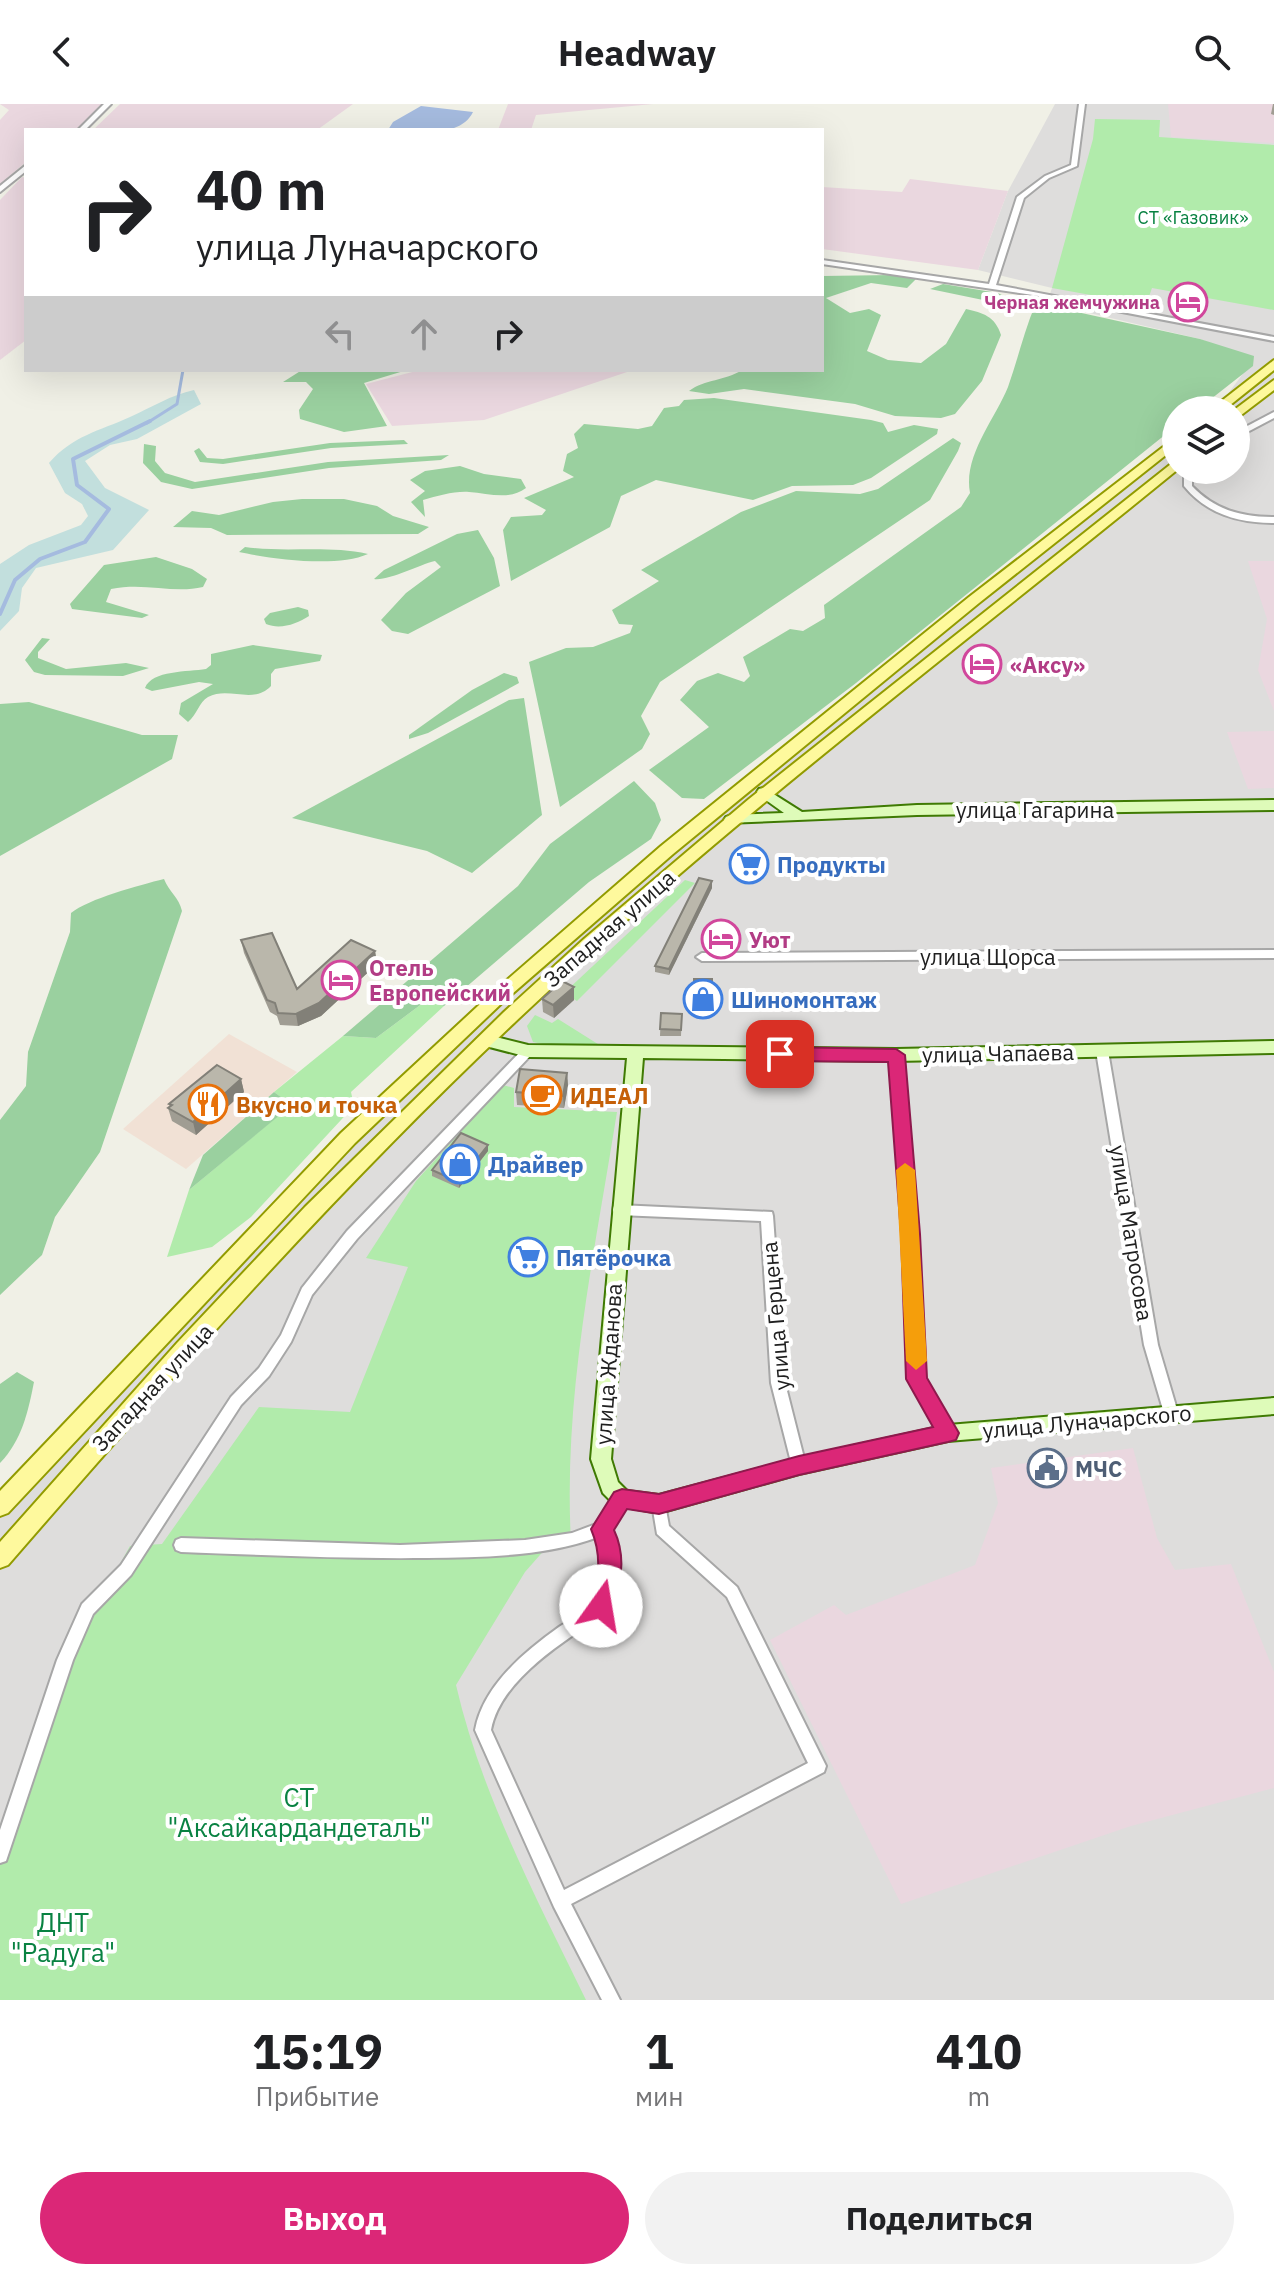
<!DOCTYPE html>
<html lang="ru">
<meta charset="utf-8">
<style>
:root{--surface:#fff;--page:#f2f2f2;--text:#202124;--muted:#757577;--accent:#db2777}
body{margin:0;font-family:"IBM Plex Sans",sans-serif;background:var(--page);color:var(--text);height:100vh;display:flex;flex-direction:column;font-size:30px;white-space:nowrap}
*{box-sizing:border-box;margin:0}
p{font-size:26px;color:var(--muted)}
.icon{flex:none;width:44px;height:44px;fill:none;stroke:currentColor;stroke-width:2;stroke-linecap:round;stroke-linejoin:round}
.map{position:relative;height:1896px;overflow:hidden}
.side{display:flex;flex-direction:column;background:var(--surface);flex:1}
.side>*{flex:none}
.hud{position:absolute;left:24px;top:24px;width:800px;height:244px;border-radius:0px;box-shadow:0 8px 32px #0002;background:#fff;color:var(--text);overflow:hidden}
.tools{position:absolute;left:1162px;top:292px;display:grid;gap:16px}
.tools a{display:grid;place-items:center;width:88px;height:88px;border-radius:50%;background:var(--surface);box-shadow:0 8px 32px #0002;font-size:40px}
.pin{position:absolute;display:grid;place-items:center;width:68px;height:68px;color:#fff;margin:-34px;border-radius:16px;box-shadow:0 4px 12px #0006}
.me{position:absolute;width:88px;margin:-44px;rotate:13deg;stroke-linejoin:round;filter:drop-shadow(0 0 6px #0008)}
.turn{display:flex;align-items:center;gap:28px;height:168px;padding:0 40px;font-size:36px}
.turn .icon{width:104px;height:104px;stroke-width:2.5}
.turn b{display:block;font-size:56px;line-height:68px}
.lanes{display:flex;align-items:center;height:76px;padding:0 40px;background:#0003;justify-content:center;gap:40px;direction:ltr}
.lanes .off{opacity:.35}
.eta{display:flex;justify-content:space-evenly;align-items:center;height:136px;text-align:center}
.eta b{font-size:48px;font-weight:700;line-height:56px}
.primary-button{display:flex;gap:16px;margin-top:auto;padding:16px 40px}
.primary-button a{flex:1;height:92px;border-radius:48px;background:var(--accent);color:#fff;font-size:32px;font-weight:700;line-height:92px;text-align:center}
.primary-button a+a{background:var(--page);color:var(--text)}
header{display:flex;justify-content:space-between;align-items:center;height:104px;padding:0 40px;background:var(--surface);font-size:36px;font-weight:700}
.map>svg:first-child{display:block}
.residential{fill:#dedddc}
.commercial{fill:#f1e1d5}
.industrial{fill:#ead7df}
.grass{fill:#b1ebab}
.forest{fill:#9ad09f}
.wetland{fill:#c2dfdd}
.water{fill:#a5bbdf}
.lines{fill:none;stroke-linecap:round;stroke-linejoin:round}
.stream-far1{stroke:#a5bbdf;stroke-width:3}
.stream{stroke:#a5bbdf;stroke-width:4}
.street-casing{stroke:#a7a7a7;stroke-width:4}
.secondary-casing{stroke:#3f7a03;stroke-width:4}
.primary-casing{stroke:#929b00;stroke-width:4}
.street{fill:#fff;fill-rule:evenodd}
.secondary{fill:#defbb9;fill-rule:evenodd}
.primary{fill:#fef99d;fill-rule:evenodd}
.wall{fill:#a09d93}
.shaded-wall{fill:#828078}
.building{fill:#bab7ab;stroke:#828078;stroke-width:2}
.route{fill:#db2777;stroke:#8e194d;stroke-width:2}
.slow{fill:#f59e0b}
.labels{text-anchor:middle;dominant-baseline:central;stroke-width:8;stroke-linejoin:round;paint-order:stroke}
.far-park-label{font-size:18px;fill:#098242;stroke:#fff}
.far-hotel-label{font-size:18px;font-weight:bold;fill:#b23c85;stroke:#fff;text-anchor:end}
.hotel-label{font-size:22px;font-weight:bold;fill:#b23c85;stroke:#fff;text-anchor:start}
.street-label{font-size:22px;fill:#202020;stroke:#fff}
.shop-label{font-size:22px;font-weight:bold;fill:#366cbe;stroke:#fff;text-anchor:start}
.food-label{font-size:22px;font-weight:bold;fill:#c56008;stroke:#fff;text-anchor:start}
.service-label{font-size:22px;font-weight:bold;fill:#4e5e75;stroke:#fff;text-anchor:start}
.near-park-label{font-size:26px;fill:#098242;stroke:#fff}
</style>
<header><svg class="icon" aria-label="back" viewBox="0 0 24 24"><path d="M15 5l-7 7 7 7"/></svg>Headway<svg class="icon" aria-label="search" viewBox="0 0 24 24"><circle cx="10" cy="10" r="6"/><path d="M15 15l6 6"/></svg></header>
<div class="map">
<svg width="1274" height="1896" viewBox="0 0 1274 1896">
<rect width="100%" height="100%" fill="#f0f0e6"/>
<polygon class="residential" points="1055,0 1274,0 1274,1896 0,1896 0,1402 463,926 667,746 1176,338 1176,366 1236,366 1236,306 1216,306 1253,256 1200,235 1047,199 1052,184 978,166 1008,87"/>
<polygon class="commercial" points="229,930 297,968 186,1065 123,1025"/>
<g class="industrial">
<polygon points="0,0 104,0 77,26 26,26 26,58 0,80 0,16 9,6"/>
<polygon points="120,0 353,0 317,26 93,26"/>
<polygon points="508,0 653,0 536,11 531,26 498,26"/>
<polygon points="1168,0 1274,0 1274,39 1171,33"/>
<polygon points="22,73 26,74 26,236 0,256 0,96"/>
<polygon points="910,75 1008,87 978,166 822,145 822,83 902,88"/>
<polygon points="420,266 633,266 484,316 392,322 366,280"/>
<polygon points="1248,457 1274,457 1274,607 1258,566 1267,515"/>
<polygon points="1274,627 1274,684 1248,685 1227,628"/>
<polygon points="1133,1344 1157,1434 1175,1466 1231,1460 1274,1568 1274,1684 1131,1722 901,1800 770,1536 834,1501 846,1511 975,1461 998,1399 991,1364"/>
</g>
<g class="grass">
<polygon points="1095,15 1160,16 1159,33 1274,41 1274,206 1152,184 1146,201 1052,184 1093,35"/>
<polygon points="685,776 695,779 577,897 564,889"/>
<polygon points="427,896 444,902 351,988 354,1002 251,1113 212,1143 167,1153 189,1086 291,1001 274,988 343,932 376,934"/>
<polygon points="535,911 552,919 558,915 601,942 552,942 533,938 527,922"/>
<path d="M 503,981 L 514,984 L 514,1003 L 617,1008 C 594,1153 563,1291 571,1439 L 547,1443 L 525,1468 L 456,1581 C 481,1690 537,1795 586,1896 L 0,1896 L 0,1751 L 87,1519 L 130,1442 L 162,1440 L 259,1303 L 350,1308 L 408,1163 L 366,1154 L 416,1077 Z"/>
</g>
<g class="forest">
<path d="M 892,171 L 916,175 L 907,184 L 871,179 L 826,194 L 850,209 L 869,205 L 881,211 L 867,247 L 888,256 L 921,259 L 946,240 L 966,205 C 983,209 995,212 1001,231 L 982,277 L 955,310 L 941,314 L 895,312 L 855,300 L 744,285 L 709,290 L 689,287 C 705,275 725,277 742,266 L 822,266 L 822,172 Z"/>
<polygon points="943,180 998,189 1013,197 1012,202 930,185"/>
<path d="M 1036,199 L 1200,235 L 1254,252 L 1253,262 L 1197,306 L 1176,306 L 1176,322 L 856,579 L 704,695 L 682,694 L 649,666 L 709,623 L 680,596 L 697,577 L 718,569 L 744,578 L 750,572 L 743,553 L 790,525 L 803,527 L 825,514 L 824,501 L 961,403 L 970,389 C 963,352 995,315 1008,283 C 1018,255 1024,227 1036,199 Z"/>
<polygon points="302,266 407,266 364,279 387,322 344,328 300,315 299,306 313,285 306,278 283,278"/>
<polygon points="714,294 871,316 883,319 888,328 914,321 938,325 937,330 871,374 853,381 792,382 753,396 656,376 621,392 610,423 511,477 503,426 511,413 542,411 546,406 524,394 574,373 563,367 567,350 578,344 574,330 584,320 638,325 652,322 664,304 679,302 684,296"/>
<polygon points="953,334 961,339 958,347 930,396 660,578 641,612 650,630 642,645 560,703 529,558 566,544 593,543 630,529 633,521 619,520 612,506 659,477 641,466 741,408 796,387 860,390 878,385"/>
<polygon points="404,336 408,340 331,344 223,360 200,358 194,347 199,344 207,354 223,355 330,339"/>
<polygon points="144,340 156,342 155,357 165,369 195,378 328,358 449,351 441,356 329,364 192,385 161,378 143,359"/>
<path d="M 460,362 L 484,370 L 521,375 L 526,384 C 509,397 488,389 469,388 C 454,387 438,392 423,396 L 425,413 L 411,398 L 425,387 L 410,376 L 425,367 Z"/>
<polygon points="302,395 344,395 377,402 393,412 429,423 418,430 227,431 211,424 173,423 192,407 219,411 273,398"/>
<path d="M 478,426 L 494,454 L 500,482 L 408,530 L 392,527 L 381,516 L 406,489 L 441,463 L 435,457 C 418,461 389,477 374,475 L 384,466 L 457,430 Z"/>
<path d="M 245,443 C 286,449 328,441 368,450 C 337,464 272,455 239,448 Z"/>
<path d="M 156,453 L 192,465 L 207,475 L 203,483 C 173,490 145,478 111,485 L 106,498 L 149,511 L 142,514 L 72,505 L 70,500 L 104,461 Z"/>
<path d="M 298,503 L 308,506 L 309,512 C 297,520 280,526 266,520 L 264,515 L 270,509 Z"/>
<polygon points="42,534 50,535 38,548 38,554 66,565 126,559 149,564 123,572 45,571 34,568 25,556"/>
<path d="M 253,541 L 322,551 L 320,557 L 275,565 L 271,570 L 271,582 C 253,601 229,582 208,593 C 199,598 197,611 188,618 L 179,610 L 181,599 L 213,580 L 199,578 L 152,587 L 145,584 C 152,566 188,568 206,565 L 211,561 L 211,550 Z"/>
<polygon points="504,569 517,573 519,579 428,629 409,635 409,631 472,586"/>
<polygon points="524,594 542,711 472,769 427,747 292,714 509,596"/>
<polygon points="29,598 142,631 178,631 172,655 0,752 0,600"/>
<polygon points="634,677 655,699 661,716 651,735 589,778 444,902 427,896 376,934 343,932 518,782 550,740"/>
<path d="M 164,775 C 169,788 179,793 182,807 L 100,1048 L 55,1113 L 42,1151 L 0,1191 L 0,1016 L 26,982 L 28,948 L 70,828 L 71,809 C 88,795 140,781 164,775 Z"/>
<polygon points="274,988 292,1001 189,1086 203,1051"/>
<path d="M 17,1268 L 34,1278 C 28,1308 22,1336 0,1359 L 0,1280 Z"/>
</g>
<path class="wetland" d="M 194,286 L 201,300 L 137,335 L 110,341 L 85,357 L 105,384 L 149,406 L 113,446 L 36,464 L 22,484 L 19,507 L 0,527 L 0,460 L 29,441 L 81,421 L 88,412 L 82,400 L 65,389 L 49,359 C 72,332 99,327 130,313 C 152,303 171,291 194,286 Z"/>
<path class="water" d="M 421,2 L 473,8 C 459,36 414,26 388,26 L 393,18 Z"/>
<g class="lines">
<polyline class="stream-far1" points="147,319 177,300 183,266"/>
<polyline class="stream" points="0,510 15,476 40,455 85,438 109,405 77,381 73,355 150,317"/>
<g class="street-casing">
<g id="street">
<polygon points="104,0 111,0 85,26 78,26"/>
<polygon points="1079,0 1085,0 1077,62 1049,74 1024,94 996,181 1274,233 1274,237 1033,191 822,160 822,156 989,180 1017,93 1045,72 1071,61"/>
<polygon points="26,61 26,67 0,88 0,82"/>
<polygon points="1274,308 1274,314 1236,334 1236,328"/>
<path d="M 1189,366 L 1198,366 L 1192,373 L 1192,382 C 1215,406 1241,413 1274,413 L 1274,419 C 1238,419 1207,410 1184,382 L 1184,373 Z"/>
<polygon points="1274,846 1274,854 702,857 696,853 702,849"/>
<polygon points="528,943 532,944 534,947 532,950 357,1135 312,1191 291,1238 269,1272 241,1301 131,1471 93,1510 73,1556 6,1757 0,1759 0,1726 57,1556 82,1500 121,1461 231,1293 259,1264 281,1231 302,1184 347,1127 524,944"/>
<polygon points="1102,943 1108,947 1158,1241 1178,1309 1176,1313 1171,1315 1166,1313 1164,1309 1144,1241 1096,947"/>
<polygon points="896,947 902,951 918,1130 924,1274 955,1329 953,1333 948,1335 943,1333 910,1275 904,1130 890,951"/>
<polygon points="619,1101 772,1108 773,1112 785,1279 806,1362 804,1366 799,1368 794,1366 792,1362 771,1279 761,1117 619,1111 614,1110 613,1106 614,1102"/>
<path d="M 622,1389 L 627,1390 L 629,1395 L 610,1426 C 621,1454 624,1491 600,1513 C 591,1522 579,1527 569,1534 C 539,1555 498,1587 491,1626 L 564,1786 L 808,1659 L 727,1493 L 657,1430 L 652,1400 L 654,1395 L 659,1394 L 664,1395 L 669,1422 L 737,1483 L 826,1662 L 824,1668 L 571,1800 L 620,1896 L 602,1896 L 554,1803 L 475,1626 C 483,1582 524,1548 559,1523 C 572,1514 589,1508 598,1493 C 608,1476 603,1451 598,1433 C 544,1453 484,1453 427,1454 C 345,1455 263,1451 181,1448 L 176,1446 L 174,1441 L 176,1436 L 181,1434 L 400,1441 L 525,1436 L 572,1429 L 596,1420 L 605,1410 L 617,1390 Z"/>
</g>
</g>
<g class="secondary-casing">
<g id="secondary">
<polygon points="764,684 802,708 917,701 1274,696 1274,706 917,711 726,719 724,716 726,713 731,711 784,709 759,691 757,688 759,685"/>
<polygon points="484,930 528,941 896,945 1274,937 1274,949 896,957 643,954 611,1355 618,1378 627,1387 659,1391 799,1354 948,1321 1274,1294 1274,1310 948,1337 799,1370 659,1409 615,1401 603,1389 591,1355 627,954 528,953 478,940 476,936"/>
</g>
</g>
<g class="primary-casing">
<g id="primary">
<polygon points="1274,256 1274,266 1224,306 1210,306"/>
<polygon points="1274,276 1274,286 1236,315 1234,306"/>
<polygon points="1176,333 1176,343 979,499 673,750 504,897 355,1039 8,1409 0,1412 0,1387 341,1029 492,889 661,742 969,493"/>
<path d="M 1176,356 L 1177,366 C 954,548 723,721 514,919 C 334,1089 170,1274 8,1461 L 0,1464 L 0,1438 L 177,1239 L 305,1103 L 504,908 L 584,835 L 749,695 Z"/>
</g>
</g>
<use href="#street" class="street"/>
<use href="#secondary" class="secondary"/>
<use href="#primary" class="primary"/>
</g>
<g class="wall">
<polygon points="1273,0 1274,0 1274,11 1271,10"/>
<polygon points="712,777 712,784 669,871 655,868 655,862"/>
<polygon points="241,836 297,885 375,847 377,860 321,912 298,922 280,921 277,912 270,908 244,849"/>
<polygon points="694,875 712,875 712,907 694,906"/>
<polygon points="542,895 574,896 554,914 543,908"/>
<polygon points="661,909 682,910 681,932 660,932"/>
<polygon points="567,969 568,982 564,1004 517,1001 516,988"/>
<polygon points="241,975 244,988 196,1031 172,1017 168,1004 170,1003 169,1000"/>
<polygon points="488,1041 488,1047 459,1084 432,1072 432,1066"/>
</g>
<g class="shaded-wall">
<polygon points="712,777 712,784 669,871 669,865"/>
<polygon points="375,847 377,860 321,912 298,922 296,910"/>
<polygon points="574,883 574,896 554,914 553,901"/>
<polygon points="567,969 568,982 564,1004 563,992"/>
<polygon points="241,975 244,988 196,1031 193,1018"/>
<polygon points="488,1041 488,1047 459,1084 459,1078"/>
</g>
<g class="building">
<polygon points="699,774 712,777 669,865 655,862"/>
<polygon points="272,829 297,885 351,836 375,847 319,899 296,910 278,909 275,899 267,896 241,836"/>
<rect x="694" y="875" width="18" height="25"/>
<polygon points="562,877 574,883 553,901 542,895"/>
<polygon points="661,909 682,910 681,926 660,925"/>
<polygon points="217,961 241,975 193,1018 168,1004 172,1001 169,1000"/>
<polygon points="520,965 567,969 563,992 516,988"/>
<polygon points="461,1029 488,1041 459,1078 432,1066"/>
</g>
<path class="route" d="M 780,943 L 896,945 L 905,951 L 920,1130 L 927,1274 L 959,1329 L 956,1336 L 948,1338 L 799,1371 L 659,1410 L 627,1405 L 614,1426 C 627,1454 622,1482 609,1510 L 601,1513 L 593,1510 L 590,1502 C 600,1476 602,1451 591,1425 L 614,1388 L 622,1385 L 659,1390 L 799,1352 L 933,1323 L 906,1275 L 901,1130 L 888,958 L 780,957 L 771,950 Z"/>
<polygon class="slow" points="905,1059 915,1066 927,1257 916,1266 906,1257 896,1066"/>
<defs>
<g id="hotel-ring" transform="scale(2)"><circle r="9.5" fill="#fff" stroke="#d1479c" stroke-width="1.5"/><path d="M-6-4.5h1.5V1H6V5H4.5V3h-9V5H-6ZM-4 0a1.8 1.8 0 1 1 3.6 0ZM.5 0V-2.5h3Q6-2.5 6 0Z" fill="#d1479c"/></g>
<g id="supermarket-ring" transform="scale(2)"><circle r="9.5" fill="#fff" stroke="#3f7fe0" stroke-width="1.5"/><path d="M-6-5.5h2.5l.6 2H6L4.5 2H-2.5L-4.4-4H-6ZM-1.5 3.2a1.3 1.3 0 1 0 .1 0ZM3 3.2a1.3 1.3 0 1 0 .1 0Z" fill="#3f7fe0"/></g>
<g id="shop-ring" transform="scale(2)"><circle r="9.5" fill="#fff" stroke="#3f7fe0" stroke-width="1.5"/><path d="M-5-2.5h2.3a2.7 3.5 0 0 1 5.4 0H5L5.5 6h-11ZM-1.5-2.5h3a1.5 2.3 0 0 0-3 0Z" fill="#3f7fe0"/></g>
<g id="cafe-ring" transform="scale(2)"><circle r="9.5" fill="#fff" stroke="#e8710a" stroke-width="1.5"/><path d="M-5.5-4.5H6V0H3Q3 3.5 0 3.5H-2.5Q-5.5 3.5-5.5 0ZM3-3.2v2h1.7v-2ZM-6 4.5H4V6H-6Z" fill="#e8710a"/></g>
<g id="restaurant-ring" transform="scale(2)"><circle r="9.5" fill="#fff" stroke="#e8710a" stroke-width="1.5"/><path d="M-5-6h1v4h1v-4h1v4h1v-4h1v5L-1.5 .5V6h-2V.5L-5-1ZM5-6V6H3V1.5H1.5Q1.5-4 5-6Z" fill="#e8710a"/></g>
<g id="civic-ring" transform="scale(2)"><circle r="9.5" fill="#fff" stroke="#5c6f8a" stroke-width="1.5"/><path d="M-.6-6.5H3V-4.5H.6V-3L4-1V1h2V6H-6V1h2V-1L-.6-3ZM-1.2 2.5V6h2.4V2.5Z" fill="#5c6f8a"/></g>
</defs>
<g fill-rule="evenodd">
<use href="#hotel-ring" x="1188" y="198"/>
<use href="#hotel-ring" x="982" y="560"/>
<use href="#supermarket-ring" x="749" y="760"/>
<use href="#hotel-ring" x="721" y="835"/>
<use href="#hotel-ring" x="341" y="876"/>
<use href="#shop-ring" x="703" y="895"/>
<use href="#cafe-ring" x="542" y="991"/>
<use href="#restaurant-ring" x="208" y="1000"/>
<use href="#shop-ring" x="460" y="1060"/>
<use href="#supermarket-ring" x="528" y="1153"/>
<use href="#civic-ring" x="1047" y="1364"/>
</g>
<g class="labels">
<g class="far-park-label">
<text x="1193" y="113">СТ «Газовик»</text>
</g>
<g class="far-hotel-label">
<text x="1160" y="198">Черная жемчужина</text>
</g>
<g class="hotel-label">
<text x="1010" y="560">«Аксу»</text>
<text x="749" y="835">Уют</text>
<text x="369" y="863">Отель<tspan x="369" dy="25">Европейский</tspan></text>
</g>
<g class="street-label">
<text x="1035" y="705">улица Гагарина</text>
<text transform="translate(609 824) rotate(-41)">Западная улица</text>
<text x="988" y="852">улица Щорса</text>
<text transform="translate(998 949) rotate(-1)">улица Чапаева</text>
<text transform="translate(1132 1129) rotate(81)">улица Матросова</text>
<text transform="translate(775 1212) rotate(-95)">улица Герцена</text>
<text transform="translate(608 1260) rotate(-86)">улица Жданова</text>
<text transform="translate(152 1283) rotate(-47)">Западная улица</text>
<text transform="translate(1087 1317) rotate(-5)">улица Луначарского</text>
</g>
<g class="shop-label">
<text x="777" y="760">Продукты</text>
<text x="731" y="895">Шиномонтаж</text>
<text x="488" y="1060">Драйвер</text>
<text x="556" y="1153">Пятёрочка</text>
</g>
<g class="food-label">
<text x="570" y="991">ИДЕАЛ</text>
<text x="236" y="1000">Вкусно и точка</text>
</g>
<g class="service-label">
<text x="1075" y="1364">МЧС</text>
</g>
<g class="near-park-label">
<text x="299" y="1693">СТ<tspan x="299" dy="30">"Аксайкардандеталь"</tspan></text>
<text x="63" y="1818">ДНТ<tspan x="63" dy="30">"Радуга"</tspan></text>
</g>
</g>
</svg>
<div class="tools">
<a><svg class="icon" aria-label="layers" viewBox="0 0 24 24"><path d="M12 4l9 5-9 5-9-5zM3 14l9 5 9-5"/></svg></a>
</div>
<div class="pin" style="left:780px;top:950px;background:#d93025"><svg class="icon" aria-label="arrive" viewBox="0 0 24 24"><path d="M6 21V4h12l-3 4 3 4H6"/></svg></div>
<svg class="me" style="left:601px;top:1502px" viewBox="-20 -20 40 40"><circle r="19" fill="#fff"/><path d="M0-13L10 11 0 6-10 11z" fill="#db2777"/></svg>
<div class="hud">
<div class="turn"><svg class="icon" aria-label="right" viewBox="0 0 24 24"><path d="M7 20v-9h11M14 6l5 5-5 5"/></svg><div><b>40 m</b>улица Луначарского</div></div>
<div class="lanes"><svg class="icon off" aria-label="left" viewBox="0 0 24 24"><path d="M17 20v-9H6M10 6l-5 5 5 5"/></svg><svg class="icon off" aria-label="ahead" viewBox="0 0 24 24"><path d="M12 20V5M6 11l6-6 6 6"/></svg><svg class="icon" aria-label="right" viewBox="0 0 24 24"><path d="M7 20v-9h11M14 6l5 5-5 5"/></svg></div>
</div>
</div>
<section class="side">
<div class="eta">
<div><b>15:19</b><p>Прибытие</p></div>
<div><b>1</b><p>мин</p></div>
<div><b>410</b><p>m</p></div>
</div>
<div class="primary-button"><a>Выход</a><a>Поделиться</a></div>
</section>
